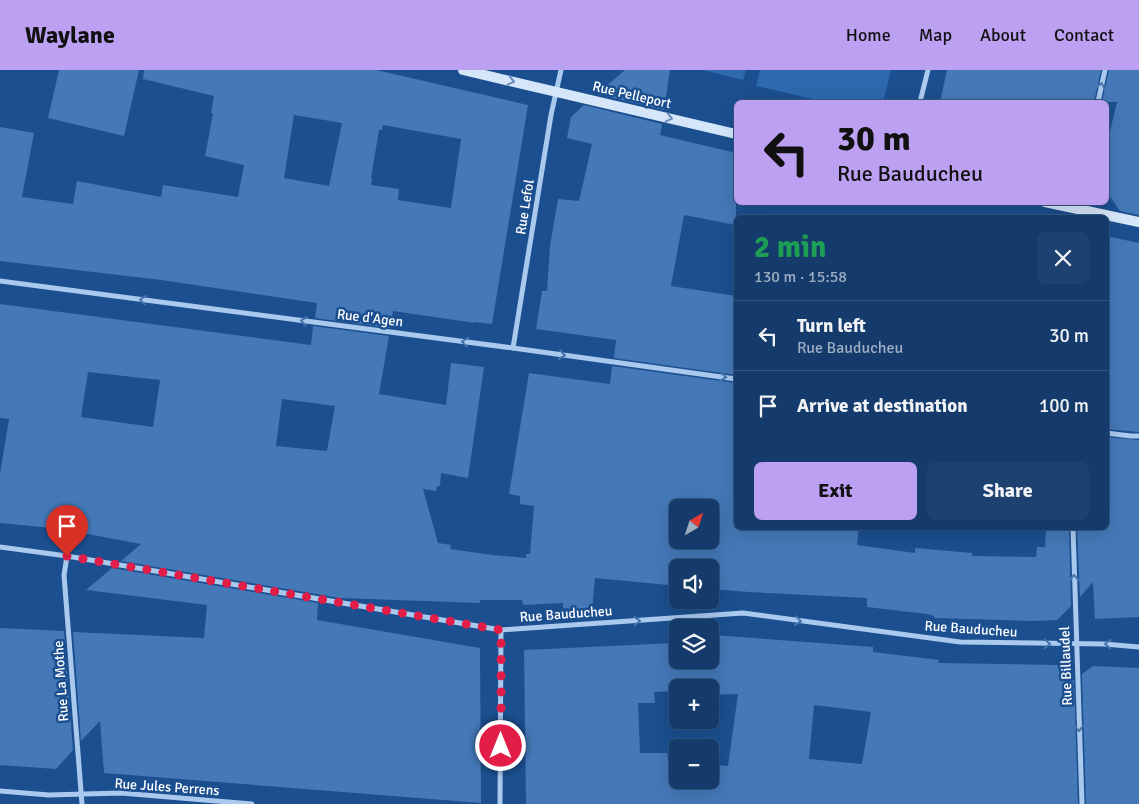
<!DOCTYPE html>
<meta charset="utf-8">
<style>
:root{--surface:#143b6b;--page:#1d4271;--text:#f1f3f6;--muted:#9dadc1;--line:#33557e;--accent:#bca0f2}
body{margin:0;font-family:Signika,sans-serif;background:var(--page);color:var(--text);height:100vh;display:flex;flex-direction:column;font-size:19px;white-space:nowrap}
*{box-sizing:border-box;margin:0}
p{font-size:16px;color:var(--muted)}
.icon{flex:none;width:28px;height:28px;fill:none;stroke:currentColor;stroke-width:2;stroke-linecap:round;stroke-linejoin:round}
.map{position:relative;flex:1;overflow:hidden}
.drawer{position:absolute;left:734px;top:145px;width:375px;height:315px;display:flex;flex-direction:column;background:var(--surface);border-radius:8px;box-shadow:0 5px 20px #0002,0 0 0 1px var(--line)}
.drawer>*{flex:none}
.guide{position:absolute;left:734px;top:30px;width:375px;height:105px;border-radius:8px;box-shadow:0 5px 20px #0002,0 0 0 1px var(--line);background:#bca0f2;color:#111;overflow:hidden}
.needle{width:32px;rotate:39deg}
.tools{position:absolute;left:669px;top:429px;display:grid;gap:10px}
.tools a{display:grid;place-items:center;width:50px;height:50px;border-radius:8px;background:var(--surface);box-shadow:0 5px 20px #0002,0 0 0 1px var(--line);font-size:25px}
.pin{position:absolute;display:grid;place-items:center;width:42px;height:42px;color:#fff;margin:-51px -21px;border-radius:50% 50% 50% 0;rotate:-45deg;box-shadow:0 0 5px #0007}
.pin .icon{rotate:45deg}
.me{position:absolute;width:55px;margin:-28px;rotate:0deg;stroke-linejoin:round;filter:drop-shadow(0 0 4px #0008)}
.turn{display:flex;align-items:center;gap:18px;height:105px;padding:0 20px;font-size:22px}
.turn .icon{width:65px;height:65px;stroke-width:2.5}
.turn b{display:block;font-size:35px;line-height:42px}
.round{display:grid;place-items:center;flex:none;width:52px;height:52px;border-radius:8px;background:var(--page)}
.summary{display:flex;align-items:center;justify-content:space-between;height:85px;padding:0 20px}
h1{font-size:30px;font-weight:700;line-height:38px;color:#1e9e55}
.cta{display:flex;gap:10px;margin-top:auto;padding:10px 20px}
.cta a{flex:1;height:58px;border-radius:8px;background:var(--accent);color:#111;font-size:20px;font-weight:700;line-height:58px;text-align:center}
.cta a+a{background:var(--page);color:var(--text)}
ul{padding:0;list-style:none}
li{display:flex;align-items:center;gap:15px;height:70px;padding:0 20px;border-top:1px solid var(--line)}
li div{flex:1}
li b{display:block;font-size:19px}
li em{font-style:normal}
header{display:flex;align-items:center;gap:30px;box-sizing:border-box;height:70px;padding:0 25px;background:var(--accent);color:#111}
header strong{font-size:24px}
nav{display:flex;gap:28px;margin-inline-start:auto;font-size:18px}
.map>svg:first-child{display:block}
.green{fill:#2e69ad}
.building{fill:#4478b7;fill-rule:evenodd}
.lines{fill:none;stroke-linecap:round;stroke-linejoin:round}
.street{stroke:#a9c9ee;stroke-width:5}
.secondary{stroke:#d6e6fa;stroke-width:10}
.oneway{stroke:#668bba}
.oneway2{stroke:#4674ac}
.route{stroke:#e11d48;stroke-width:9;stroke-dasharray:0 16.2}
.labels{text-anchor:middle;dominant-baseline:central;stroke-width:5;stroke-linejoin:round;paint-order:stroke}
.street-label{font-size:14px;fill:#fff;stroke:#1b4f8f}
</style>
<header>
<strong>Waylane</strong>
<nav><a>Home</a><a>Map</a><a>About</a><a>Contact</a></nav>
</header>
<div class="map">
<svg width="1139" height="734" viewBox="0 0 1139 734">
<rect width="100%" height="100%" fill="#1b4f8f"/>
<g class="green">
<polygon points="703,0 746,0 743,10"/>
<polygon points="760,0 891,0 883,32 826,32 756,16"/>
</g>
<g class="building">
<polygon points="59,0 139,0 124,66 48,48"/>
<path d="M 144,0 L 376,0 L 528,35 L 492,254 L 475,252 L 475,253 L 393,241 L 390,258 L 315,248 L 317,233 L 161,210 L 0,191 L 0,57 L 34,63 L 22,127 L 73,134 L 77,111 L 161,127 L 163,115 L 238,127 L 244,95 L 205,86 L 213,44 L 211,43 L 214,26 L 143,9 ZM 294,45 L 342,53 L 329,116 L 284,108 ZM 383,55 L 461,69 L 451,138 L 398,130 L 399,119 L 371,115 L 372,108 L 371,108 L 379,60 L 382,60 Z"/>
<polygon points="625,0 670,0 664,40 597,24"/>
<polygon points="947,0 1101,0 1094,32 940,32"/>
<polygon points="1109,0 1139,0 1139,145 1120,141 1106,121 1106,78 1117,32 1102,32"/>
<polygon points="584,35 662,54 660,65 736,83 736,155 684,145 671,216 736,226 736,305 614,288 616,270 536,259 542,221 547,221 550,176 558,129 579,131 592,74 567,68 571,47"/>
<polygon points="1106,166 1139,173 1139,362 1106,359"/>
<path d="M 0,234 L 311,275 L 313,256 L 389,266 L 379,324 L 446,335 L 451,293 L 484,297 L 468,408 L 441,403 L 440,416 L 437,416 L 436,421 L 423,419 L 438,473 L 451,475 L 450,479 L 493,485 L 526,488 L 526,484 L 530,484 L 534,436 L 520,434 L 520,426 L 509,424 L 529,303 L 610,314 L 612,296 L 736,313 L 736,439 L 734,458 L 859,458 L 857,475 L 915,483 L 915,478 L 972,483 L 972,486 L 1036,487 L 1037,477 L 1045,477 L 1046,458 L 1069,458 L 1071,536 L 1057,550 L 1032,551 L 934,548 L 934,546 L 927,544 L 867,537 L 867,528 L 749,522 L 710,519 L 710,498 L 678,498 L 678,516 L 595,508 L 592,540 L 563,538 L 563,533 L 523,535 L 522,530 L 480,530 L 480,533 L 340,528 L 121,491 L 141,474 L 61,459 L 0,453 L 0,404 L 9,349 L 0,348 ZM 88,302 L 160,310 L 153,357 L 81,347 ZM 282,329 L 335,336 L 327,381 L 276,376 ZM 678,438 L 710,438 L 710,470 L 678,470 Z"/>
<polygon points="1106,367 1139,370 1139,547 1095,549 1093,512 1080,527 1077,458 1106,458"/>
<polygon points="112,498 318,533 317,550 480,578 481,733 104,703 100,651 81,671 73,562 204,568 207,535 86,520"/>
<polygon points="0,558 64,561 73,680 56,699 0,695"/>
<path d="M 676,563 L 678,563 L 678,590 L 710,590 L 710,565 L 713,565 L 873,577 L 873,582 L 939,590 L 938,593 L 1058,595 L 1072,611 L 1074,610 L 1078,734 L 526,734 L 524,580 L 675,573 ZM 678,618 L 710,618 L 710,625 L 738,624 L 728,696 L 710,694 L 710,710 L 678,710 L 678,690 L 668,690 L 667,683 L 640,683 L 638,633 L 655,633 L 654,622 L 678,621 ZM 814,635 L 871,642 L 862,694 L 809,689 Z"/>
<polygon points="1093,596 1139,598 1139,734 1086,734 1082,604"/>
</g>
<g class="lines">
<g class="street">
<polyline points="920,32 928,0"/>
<polyline points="1098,32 1105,0"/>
<polyline points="1083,148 1083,132"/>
<polyline points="0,211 513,278 736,309"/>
<polyline points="513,278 551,45 561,0"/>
<polyline points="1106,363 1131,366 1139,366"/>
<polyline points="1073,458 1082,734"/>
<polyline points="0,477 67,486 501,560 743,543 960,572 1104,574 1139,577"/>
<polyline points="67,486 64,505 82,734"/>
<polyline points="0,721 49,725 121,723 252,734"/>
<polyline points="500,734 501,560"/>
</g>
<g class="secondary">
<polyline points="463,0 736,64"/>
<polyline points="1045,132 1139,152"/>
</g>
</g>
<defs><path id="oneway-chevron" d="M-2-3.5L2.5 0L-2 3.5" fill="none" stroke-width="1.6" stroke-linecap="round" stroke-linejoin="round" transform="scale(1.25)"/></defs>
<g class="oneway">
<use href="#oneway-chevron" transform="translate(511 11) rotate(13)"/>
<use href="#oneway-chevron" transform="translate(669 48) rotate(13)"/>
</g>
<g class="oneway2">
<use href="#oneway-chevron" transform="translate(1101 16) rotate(-78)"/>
<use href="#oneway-chevron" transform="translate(143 230) rotate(-173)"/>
<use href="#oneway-chevron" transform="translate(304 251) rotate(-173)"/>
<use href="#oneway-chevron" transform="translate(465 272) rotate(-173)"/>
<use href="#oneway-chevron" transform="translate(562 285) rotate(8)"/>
<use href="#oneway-chevron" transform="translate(723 307) rotate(8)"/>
<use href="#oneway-chevron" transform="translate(1074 508) rotate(-92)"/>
<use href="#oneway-chevron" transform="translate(637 551) rotate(-4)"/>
<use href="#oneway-chevron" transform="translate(798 551) rotate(8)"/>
<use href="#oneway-chevron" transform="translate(1047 574) rotate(1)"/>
<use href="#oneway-chevron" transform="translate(1108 574) rotate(-176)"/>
<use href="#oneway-chevron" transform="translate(1079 658) rotate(88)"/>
</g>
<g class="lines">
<polyline class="route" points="67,486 501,560 501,676"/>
</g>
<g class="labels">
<g class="street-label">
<text transform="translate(632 25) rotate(13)">Rue Pelleport</text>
<text transform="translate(525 137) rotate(-81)">Rue Lefol</text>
<text transform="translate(370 248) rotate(7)">Rue d'Agen</text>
<text transform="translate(566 544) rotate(-4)">Rue Bauducheu</text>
<text transform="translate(971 559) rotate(4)">Rue Bauducheu</text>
<text transform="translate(1066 596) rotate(-92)">Rue Billaudel</text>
<text transform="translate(61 611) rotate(-94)">Rue La Mothe</text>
<text transform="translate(167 717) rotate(4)">Rue Jules Perrens</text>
</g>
</g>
</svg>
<div class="tools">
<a><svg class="needle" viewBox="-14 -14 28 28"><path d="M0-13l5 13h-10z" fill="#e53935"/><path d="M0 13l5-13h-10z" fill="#9dadc1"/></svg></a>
<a><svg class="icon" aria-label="sound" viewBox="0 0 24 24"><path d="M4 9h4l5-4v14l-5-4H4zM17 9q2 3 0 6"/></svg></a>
<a><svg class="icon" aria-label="layers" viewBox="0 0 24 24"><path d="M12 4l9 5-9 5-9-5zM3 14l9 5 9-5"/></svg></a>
<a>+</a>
<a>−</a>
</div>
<div class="pin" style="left:67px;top:486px;background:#d93025"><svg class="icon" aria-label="arrive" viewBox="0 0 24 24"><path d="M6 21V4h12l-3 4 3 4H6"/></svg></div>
<svg class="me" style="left:501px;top:676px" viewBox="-20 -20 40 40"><circle r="17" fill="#e11d48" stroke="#fff" stroke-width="3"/><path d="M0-11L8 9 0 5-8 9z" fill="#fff"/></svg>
<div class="guide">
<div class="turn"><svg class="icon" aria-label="left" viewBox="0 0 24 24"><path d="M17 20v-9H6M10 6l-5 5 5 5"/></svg><div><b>30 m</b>Rue Bauducheu</div></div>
</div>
<section class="drawer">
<div class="summary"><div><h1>2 min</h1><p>130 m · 15:58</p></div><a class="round"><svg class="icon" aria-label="close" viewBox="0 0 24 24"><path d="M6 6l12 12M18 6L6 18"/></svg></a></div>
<ul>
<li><svg class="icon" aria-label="left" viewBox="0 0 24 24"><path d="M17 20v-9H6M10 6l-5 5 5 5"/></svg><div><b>Turn left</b><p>Rue Bauducheu</p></div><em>30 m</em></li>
<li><svg class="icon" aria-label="arrive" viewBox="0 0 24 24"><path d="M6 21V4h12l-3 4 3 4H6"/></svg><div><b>Arrive at destination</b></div><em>100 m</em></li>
</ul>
<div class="cta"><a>Exit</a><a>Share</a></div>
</section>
</div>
